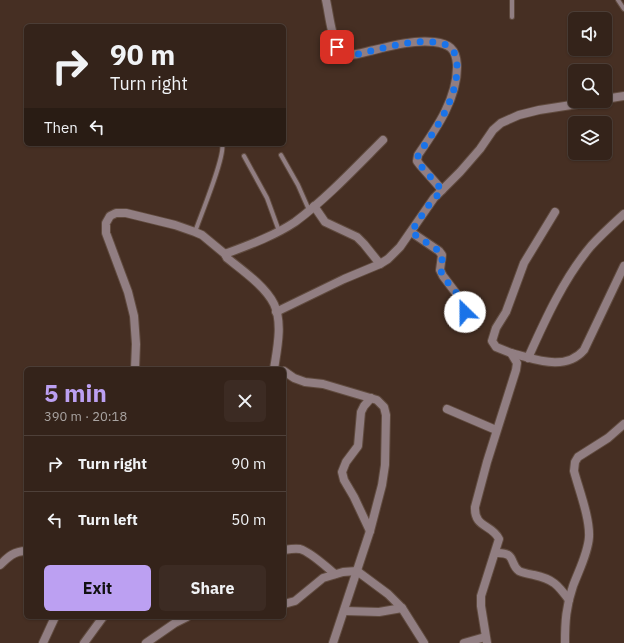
<!DOCTYPE html>
<meta charset="utf-8">
<style>
:root{--surface:#34231a;--page:#3c2b23;--text:#f1f3f6;--muted:#a9a4a2;--line:#4e4039;--accent:#bca0f2}
body{margin:0;font-family:"IBM Plex Sans",sans-serif;background:var(--page);color:var(--text);height:100vh;display:flex;flex-direction:column;font-size:15px;white-space:nowrap}
*{box-sizing:border-box;margin:0}
p{font-size:13px;color:var(--muted)}
.icon{flex:none;width:22px;height:22px;fill:none;stroke:currentColor;stroke-width:2;stroke-linecap:round;stroke-linejoin:round}
.map{position:relative;flex:1;overflow:hidden}
.sheet{position:absolute;left:24px;top:367px;width:262px;height:252px;display:flex;flex-direction:column;background:var(--surface);border-radius:6px;box-shadow:0 1px 3px #0004,0 0 0 1px var(--line)}
.sheet>*{flex:none}
.banner{position:absolute;left:24px;top:24px;width:262px;height:122px;border-radius:6px;box-shadow:0 1px 3px #0004,0 0 0 1px var(--line);background:#34231a;color:var(--text);overflow:hidden}
.buttons{position:absolute;left:568px;top:12px;display:grid;gap:8px}
.buttons a{display:grid;place-items:center;width:44px;height:44px;border-radius:6px;background:var(--surface);box-shadow:0 1px 3px #0004,0 0 0 1px var(--line);font-size:20px}
.pin{position:absolute;display:grid;place-items:center;width:34px;height:34px;color:#fff;margin:-17px;border-radius:8px;box-shadow:0 2px 6px #0006}
.me{position:absolute;width:44px;margin:-22px;rotate:337deg;stroke-linejoin:round;filter:drop-shadow(0 0 3px #0008)}
.turn{display:flex;align-items:center;gap:14px;height:84px;padding:0 20px;font-size:18px}
.turn .icon{width:52px;height:52px;stroke-width:2.5}
.turn b{display:block;font-size:28px;line-height:34px}
.then{display:flex;align-items:center;height:38px;padding:0 20px;background:#0003;gap:8px;font-size:15px}
.round{display:grid;place-items:center;flex:none;width:42px;height:42px;border-radius:6px;background:var(--page)}
.headline{display:flex;align-items:center;justify-content:space-between;height:68px;padding:0 20px}
h1{font-size:24px;font-weight:700;line-height:30px;color:var(--accent)}
.primary-button{display:flex;gap:8px;margin-top:auto;padding:8px 20px}
.primary-button a{flex:1;height:46px;border-radius:6px;background:var(--accent);color:#111;font-size:16px;font-weight:700;line-height:46px;text-align:center}
.primary-button a+a{background:var(--page);color:var(--text)}
ul{padding:0;list-style:none}
li{display:flex;align-items:center;gap:12px;height:56px;padding:0 20px;border-top:1px solid var(--line)}
li div{flex:1}
li b{display:block;font-size:15px}
li em{font-style:normal}
.map>svg:first-child{display:block}
.lines{fill:none;stroke-linecap:round;stroke-linejoin:round}
.lane-casing{stroke:#604b3f;stroke-width:6}
.street-casing{stroke:#604b3f;stroke-width:10}
.lane{stroke:#917e82;stroke-width:4}
.street{stroke:#917e82;stroke-width:8}
.route{stroke:#1a73e8;stroke-width:7;stroke-dasharray:0 12.6}
</style>
<div class="map">
<svg width="624" height="643" viewBox="0 0 624 643">
<rect width="100%" height="100%" fill="#462f23"/>
<g class="lines">
<g class="lane-casing">
<g id="lane">
<polyline points="618,0 624,9"/>
<polyline points="512,17 512,0"/>
<polyline points="281,155 298,185 309,210"/>
<polyline points="244,156 267,198 279,231"/>
<path d="M 195,232 C 200,217 226,155 222,144"/>
</g>
</g>
<g class="street-casing">
<g id="street">
<path d="M 326,0 C 330,18 331,39 342,54 C 352,57 364,52 374,50 C 394,45 414,40 434,42 C 449,44 456,48 457,65 C 458,98 436,129 418,155 L 417,161 L 420,165 L 442,190"/>
<polyline points="605,99 624,96"/>
<polyline points="314,206 325,222 357,237 364,244 380,264"/>
<polyline points="411,232 439,251 442,255 440,270 443,276 462,301 465,312"/>
<path d="M 225,254 C 249,245 274,236 295,222 C 326,199 356,167 383,140"/>
<polyline points="276,312 344,279 380,264 388,259 400,247 434,198 460,172 480,149 493,130 501,123 519,115 539,110 597,101"/>
<path d="M 511,353 C 535,359 565,372 584,350 L 624,266"/>
<path d="M 528,358 C 545,320 564,278 591,246 C 601,235 613,224 624,214"/>
<path d="M 135,369 L 136,344 L 134,316 L 128,292 L 106,233 L 106,223 L 110,216 L 116,213 L 126,213 L 175,225 L 195,232 L 202,235 L 225,254 L 227,258 C 242,270 265,286 274,304 C 283,323 277,349 274,369"/>
<polyline points="284,371 294,378 305,382 323,384 377,400 384,407 386,415 385,465 382,485 370,531 333,643"/>
<polyline points="447,409 496,430"/>
<polyline points="370,531 354,497 344,480 342,472 346,462 358,446 361,412 364,406 371,398"/>
<path d="M 284,550 C 290,549 295,548 300,549 C 311,552 326,567 335,574"/>
<path d="M 496,553 C 517,552 509,564 519,571 C 523,573 529,574 534,575 C 553,579 558,585 569,600"/>
<path d="M 0,565 C 8,557 14,551 26,551"/>
<polyline points="284,604 295,601 323,578 343,572 357,571 388,594 402,608 424,643"/>
<polyline points="345,611 379,612 402,608"/>
<polyline points="43,643 55,617"/>
<polyline points="84,643 103,617"/>
<polyline points="146,643 175,623 187,617"/>
<polyline points="464,643 485,637"/>
<path d="M 487,643 L 481,606 L 481,596 L 499,539 C 492,524 474,528 475,507 L 487,462 L 516,370 L 517,363 L 511,353 L 496,347 L 492,341 L 496,328 L 506,312 L 524,263 L 555,212"/>
<path d="M 565,643 C 565,622 566,606 573,586 C 579,570 588,553 589,537 C 590,518 579,490 574,471 L 575,462 L 578,457 L 608,438 L 624,424"/>
</g>
</g>
<use href="#lane" class="lane"/>
<use href="#street" class="street"/>
</g>
<g class="lines">
<path class="route" d="M 337,47 L 342,54 C 351,57 362,53 371,51 C 392,46 413,40 434,42 C 449,44 456,48 457,65 C 458,98 436,129 418,155 L 418,161 L 420,165 L 442,190 L 428,206 L 411,232 L 439,251 L 442,255 C 443,262 439,267 442,274 C 449,287 463,295 465,312"/>
</g>
</svg>
<div class="buttons">
<a><svg class="icon" aria-label="sound" viewBox="0 0 24 24"><path d="M4 9h4l5-4v14l-5-4H4zM17 9q2 3 0 6"/></svg></a>
<a><svg class="icon" aria-label="search" viewBox="0 0 24 24"><circle cx="10" cy="10" r="6"/><path d="M15 15l6 6"/></svg></a>
<a><svg class="icon" aria-label="layers" viewBox="0 0 24 24"><path d="M12 4l9 5-9 5-9-5zM3 14l9 5 9-5"/></svg></a>
</div>
<div class="pin" style="left:337px;top:47px;background:#d93025"><svg class="icon" aria-label="arrive" viewBox="0 0 24 24"><path d="M6 21V4h12l-3 4 3 4H6"/></svg></div>
<svg class="me" style="left:465px;top:312px" viewBox="-20 -20 40 40"><circle r="19" fill="#fff"/><path d="M0-13L10 11 0 6-10 11z" fill="#1a73e8"/></svg>
<div class="banner">
<div class="turn"><svg class="icon" aria-label="right" viewBox="0 0 24 24"><path d="M7 20v-9h11M14 6l5 5-5 5"/></svg><div><b>90 m</b>Turn right</div></div>
<div class="then">Then<svg class="icon" aria-label="left" viewBox="0 0 24 24"><path d="M17 20v-9H6M10 6l-5 5 5 5"/></svg></div>
</div>
<section class="sheet">
<div class="headline"><div><h1>5 min</h1><p>390 m · 20:18</p></div><a class="round"><svg class="icon" aria-label="close" viewBox="0 0 24 24"><path d="M6 6l12 12M18 6L6 18"/></svg></a></div>
<ul>
<li><svg class="icon" aria-label="right" viewBox="0 0 24 24"><path d="M7 20v-9h11M14 6l5 5-5 5"/></svg><div><b>Turn right</b></div><em>90 m</em></li>
<li><svg class="icon" aria-label="left" viewBox="0 0 24 24"><path d="M17 20v-9H6M10 6l-5 5 5 5"/></svg><div><b>Turn left</b></div><em>50 m</em></li>
</ul>
<div class="primary-button"><a>Exit</a><a>Share</a></div>
</section>
</div>
